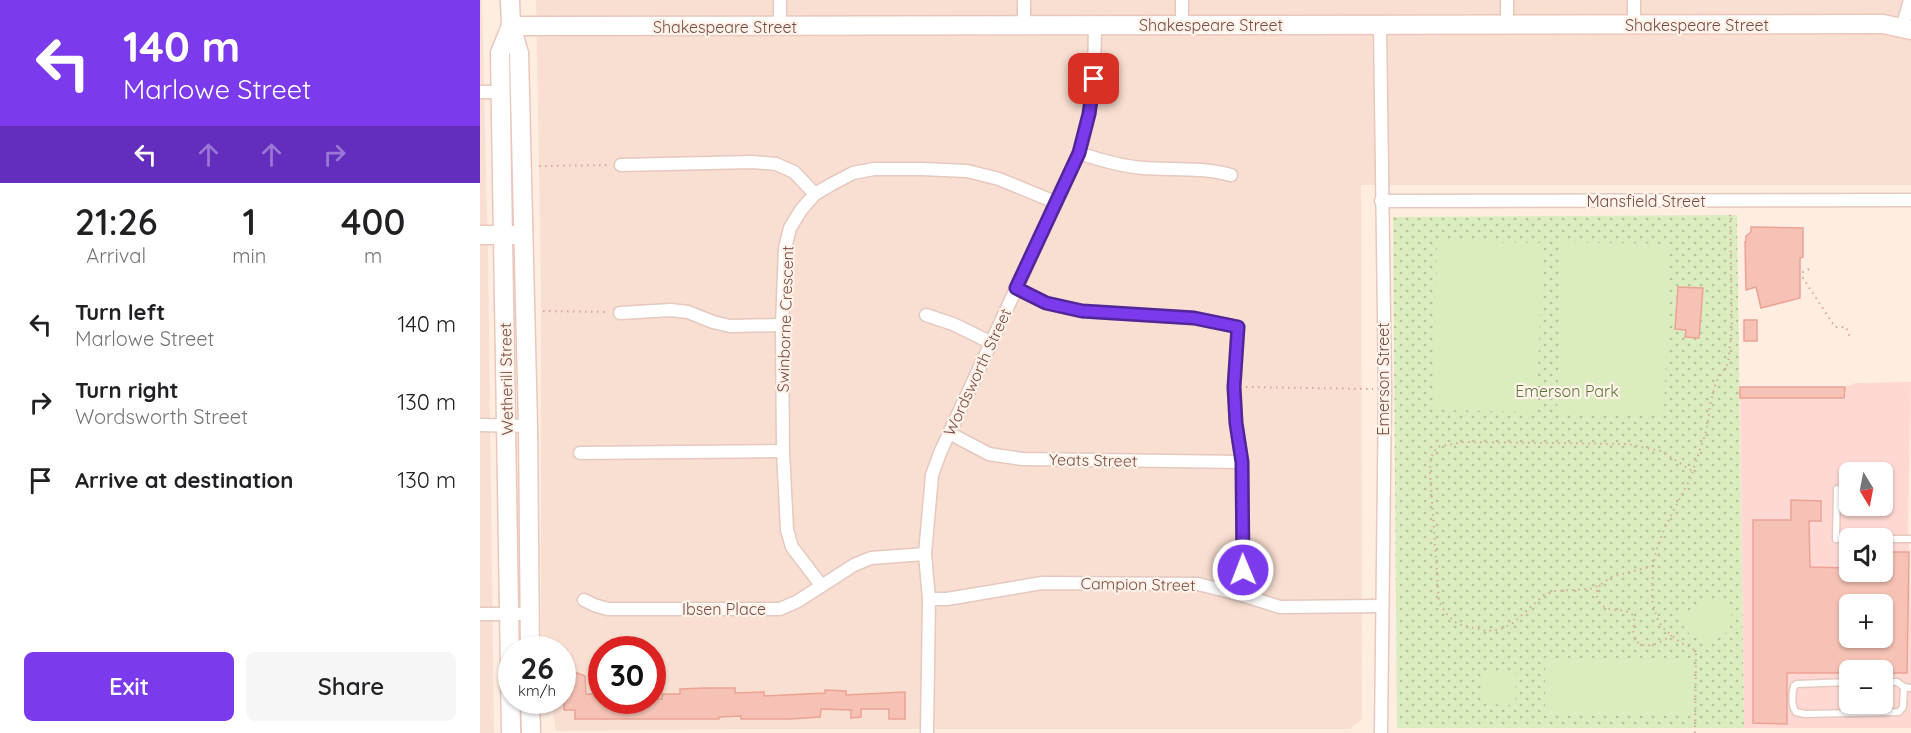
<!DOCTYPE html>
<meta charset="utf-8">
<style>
:root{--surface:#fff;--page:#f6f6f6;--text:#202124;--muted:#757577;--accent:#7c3aed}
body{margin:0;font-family:Quicksand,sans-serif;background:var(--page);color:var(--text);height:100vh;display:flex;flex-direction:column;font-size:22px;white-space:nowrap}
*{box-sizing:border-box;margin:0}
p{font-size:20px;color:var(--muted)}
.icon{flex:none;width:33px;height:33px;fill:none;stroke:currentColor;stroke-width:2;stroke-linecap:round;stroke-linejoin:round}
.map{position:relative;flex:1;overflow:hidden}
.drawer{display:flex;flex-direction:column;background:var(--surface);width:480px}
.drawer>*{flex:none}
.banner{background:#7c3aed;color:#fff;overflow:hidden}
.needle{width:39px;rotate:170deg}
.tools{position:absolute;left:1359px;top:462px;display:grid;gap:12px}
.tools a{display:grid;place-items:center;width:54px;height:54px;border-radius:9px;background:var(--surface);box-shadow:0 2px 4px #0004;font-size:30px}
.speed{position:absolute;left:18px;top:636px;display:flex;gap:12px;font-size:30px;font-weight:700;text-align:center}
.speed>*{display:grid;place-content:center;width:78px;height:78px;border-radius:50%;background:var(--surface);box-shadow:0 2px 4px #0004;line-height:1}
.speed small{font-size:15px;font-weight:400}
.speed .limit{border:9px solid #d22;background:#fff;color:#111}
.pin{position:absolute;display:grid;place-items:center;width:51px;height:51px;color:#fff;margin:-26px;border-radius:12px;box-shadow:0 3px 9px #0006}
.me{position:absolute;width:66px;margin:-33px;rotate:359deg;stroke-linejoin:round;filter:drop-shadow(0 0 4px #0008)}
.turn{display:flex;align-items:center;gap:21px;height:126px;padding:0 24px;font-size:27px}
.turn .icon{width:78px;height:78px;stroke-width:2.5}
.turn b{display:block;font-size:42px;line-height:51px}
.lanes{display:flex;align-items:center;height:57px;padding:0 24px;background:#0003;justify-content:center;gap:30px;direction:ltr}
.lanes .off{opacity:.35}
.eta{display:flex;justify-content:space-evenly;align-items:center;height:102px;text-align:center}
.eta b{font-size:36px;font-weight:600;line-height:42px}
.cta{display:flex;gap:12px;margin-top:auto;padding:12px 24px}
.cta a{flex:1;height:69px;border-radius:9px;background:var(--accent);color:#fff;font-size:24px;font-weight:600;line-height:69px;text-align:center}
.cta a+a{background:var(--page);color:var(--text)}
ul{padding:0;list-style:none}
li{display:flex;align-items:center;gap:18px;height:78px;padding:0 24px}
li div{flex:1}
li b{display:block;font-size:22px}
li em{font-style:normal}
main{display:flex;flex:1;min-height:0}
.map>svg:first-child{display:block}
.residential{fill:#f9dfd1;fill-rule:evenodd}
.commercial{fill:#ffd8d4;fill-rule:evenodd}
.park{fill:url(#park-dots)}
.pitch{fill:#dbedbe}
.building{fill:#f6c2b5;stroke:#eba394;stroke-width:1.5;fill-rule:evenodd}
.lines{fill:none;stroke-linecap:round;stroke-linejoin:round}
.lane-casing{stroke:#e5c8be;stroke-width:9}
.street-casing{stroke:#e5c8be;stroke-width:15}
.secondary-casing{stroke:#ebc7bb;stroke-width:21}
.path{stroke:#dba599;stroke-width:2;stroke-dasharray:1.5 4.5;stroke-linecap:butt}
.lane{stroke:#fff;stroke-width:6}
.street{stroke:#fff;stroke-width:12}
.secondary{stroke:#fff;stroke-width:18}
.route-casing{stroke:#51269a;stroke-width:15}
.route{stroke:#7c3aed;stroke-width:10}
.labels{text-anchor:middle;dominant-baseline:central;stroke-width:4.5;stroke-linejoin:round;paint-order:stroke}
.street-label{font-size:16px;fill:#784d45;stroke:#fff2e9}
.park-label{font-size:16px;fill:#59793a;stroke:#fff2e9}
</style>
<main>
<section class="drawer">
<div class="banner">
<div class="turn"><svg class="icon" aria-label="left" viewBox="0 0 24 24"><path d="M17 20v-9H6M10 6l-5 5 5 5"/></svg><div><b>140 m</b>Marlowe Street</div></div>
<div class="lanes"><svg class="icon" aria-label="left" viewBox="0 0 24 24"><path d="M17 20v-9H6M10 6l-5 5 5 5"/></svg><svg class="icon off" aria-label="ahead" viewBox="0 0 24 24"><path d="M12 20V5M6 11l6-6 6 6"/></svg><svg class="icon off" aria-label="ahead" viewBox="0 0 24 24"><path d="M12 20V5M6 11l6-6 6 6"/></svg><svg class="icon off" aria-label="right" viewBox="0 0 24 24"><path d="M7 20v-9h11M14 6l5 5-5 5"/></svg></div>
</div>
<div class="eta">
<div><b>21:26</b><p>Arrival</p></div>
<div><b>1</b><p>min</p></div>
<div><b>400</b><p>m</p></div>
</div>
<ul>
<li><svg class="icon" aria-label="left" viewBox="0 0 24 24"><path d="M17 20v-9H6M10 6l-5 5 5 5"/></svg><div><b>Turn left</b><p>Marlowe Street</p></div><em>140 m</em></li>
<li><svg class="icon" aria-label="right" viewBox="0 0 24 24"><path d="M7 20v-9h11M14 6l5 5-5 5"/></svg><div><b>Turn right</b><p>Wordsworth Street</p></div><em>130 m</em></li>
<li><svg class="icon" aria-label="arrive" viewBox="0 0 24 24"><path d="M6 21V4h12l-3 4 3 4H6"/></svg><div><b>Arrive at destination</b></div><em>130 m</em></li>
</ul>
<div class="cta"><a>Exit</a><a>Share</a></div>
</section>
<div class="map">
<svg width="1431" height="733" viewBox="0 0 1431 733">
<defs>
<pattern id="park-dots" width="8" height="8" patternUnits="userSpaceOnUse" patternTransform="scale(1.5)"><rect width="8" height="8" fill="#dbedbe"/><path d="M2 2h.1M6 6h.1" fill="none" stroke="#b6c29c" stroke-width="1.8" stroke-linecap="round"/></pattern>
</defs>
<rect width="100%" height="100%" fill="#feede0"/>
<g class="residential">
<polygon points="0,0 2,0 8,257 14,733 0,733"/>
<path d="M 56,0 L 1431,0 L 1431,185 L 881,185 L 882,719 L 870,729 L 260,729 L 76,731 L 71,701 L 82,700 L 82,650 L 63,649 L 61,636 L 61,283 ZM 122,650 L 172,650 L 172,700 L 122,700 Z"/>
</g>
<path class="commercial" d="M 1431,382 L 1428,522 L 1431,613 L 1431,728 L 1264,728 L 1260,388 L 1365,387 L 1376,383 ZM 1370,472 L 1402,472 L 1402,506 L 1370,506 ZM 1370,538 L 1402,538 L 1402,572 L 1370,572 ZM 1370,604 L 1402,604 L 1402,638 L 1370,638 ZM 1370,670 L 1402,670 L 1402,704 L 1370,704 Z"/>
<polygon class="park" points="1257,215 1264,728 917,728 913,217"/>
<g class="pitch">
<polygon points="957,241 1062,243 1057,412 954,410"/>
<polygon points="1082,242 1190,244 1184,414 1077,412"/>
<path d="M 1227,600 L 1245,601 C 1274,640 1204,659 1200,613 L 1214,613 Z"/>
<rect x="1065" y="658" width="146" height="57"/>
<polygon points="1002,674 1036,674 1035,705 1002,704"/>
</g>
<g class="building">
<polygon points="1271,227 1323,228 1323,257 1320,258 1320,298 1281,308 1276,287 1266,290 1265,242 1266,242 1266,236 1271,232"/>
<polygon points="1198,287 1223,288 1219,338 1205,337 1206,330 1195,329"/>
<rect x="1264" y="320" width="13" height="21"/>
<polygon points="1260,387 1365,387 1364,398 1260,398"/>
<path d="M 1311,500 L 1341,501 L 1341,521 L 1329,521 L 1330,567 L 1370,568 L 1370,572 L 1402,572 L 1402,552 L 1429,552 L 1427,673 L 1402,673 L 1402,670 L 1370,670 L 1370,673 L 1307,673 L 1307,724 L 1273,723 L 1273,520 L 1311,520 ZM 1370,604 L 1402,604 L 1402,638 L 1370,638 Z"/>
<polygon points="90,673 97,673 105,676 106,694 122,694 122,700 172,700 172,699 182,699 182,694 200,694 200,689 225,688 255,688 255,693 284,692 284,696 345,693 345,690 366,691 366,695 425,692 425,719 409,719 409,709 381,709 381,717 371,718 371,710 341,709 340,717 310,719 261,719 261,716 239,717 239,719 95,719 95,710 84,710 84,686 90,686"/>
</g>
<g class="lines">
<g class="lane-casing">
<g id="lane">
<polyline points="1357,489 1356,539 1370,539"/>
<polyline points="1402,539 1431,539"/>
<path d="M 1370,682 L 1317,684 L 1314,686 C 1312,694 1311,706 1316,712 L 1325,714 L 1419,712 L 1423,707 L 1424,687"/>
<polyline points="1402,682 1417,682 1424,687 1431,688"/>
</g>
</g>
<g class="street-casing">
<g id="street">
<polyline points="300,0 300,27"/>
<polyline points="702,0 702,25"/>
<polyline points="1154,0 1154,25"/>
<polyline points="900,25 905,389 901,733"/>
<polyline points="1027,25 1027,0"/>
<polyline points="544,26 544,0"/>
<polyline points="1422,28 1430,0"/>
<polyline points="0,92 21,92"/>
<path d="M 599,153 C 620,160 640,166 663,168 C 692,170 722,167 751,175"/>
<polyline points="141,165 272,162 296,164 314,172 335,194"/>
<polyline points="901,201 1431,200"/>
<polyline points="536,288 566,303 602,311 714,318 758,327 754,387 756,423 762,462 763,570 762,595"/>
<polyline points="140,313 191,310 208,312 233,322 250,326 302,325"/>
<polyline points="446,315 473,324 510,342"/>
<polyline points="0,425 48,426"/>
<polyline points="469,433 509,454 542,459 762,462"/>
<polyline points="100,453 303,451"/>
<polyline points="341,585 312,547 307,530 303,451 302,325 305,248 310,228 321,210 335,194 352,184 373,173 394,169 442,169 487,171 519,179 575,202"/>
<polyline points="449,599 467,599 562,583 718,584 762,595 800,607 901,606"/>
<polyline points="104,600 114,605 128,609 300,609 318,601 374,565 391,558 445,554"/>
<polyline points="0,614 50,614"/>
<polyline points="447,733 449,599 445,554 452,475 460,453 599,153 609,114 614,79 615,26"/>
</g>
</g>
<g class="secondary-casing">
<g id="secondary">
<polyline points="30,0 31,26 39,53 48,426 50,650"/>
<polyline points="31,26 1391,24 1403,24 1431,30"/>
<polyline points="31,26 20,53 31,733"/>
<polyline points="0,235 33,235"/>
<polyline points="50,700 51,733"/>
</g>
</g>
<g class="path">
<polyline points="59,166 129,165"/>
<polyline points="1329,269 1323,272 1323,278 1355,327 1366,327 1371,340"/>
<polyline points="63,311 128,312"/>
<polyline points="766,387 893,389"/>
<polyline points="1173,566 1131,577 1120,585 1110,589 1075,591 1064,595 1033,623 1019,630 1006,631 978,624 968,616 959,602 950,472 951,457 957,447 983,442 1148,444 1181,451 1212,471"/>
<path d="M 1120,585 L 1116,593 C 1123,619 1140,603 1154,616 C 1155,623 1152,630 1154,636 C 1159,654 1183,642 1192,635"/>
<polyline points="1215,733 1216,652 1211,647 1201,643 1183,628 1177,618 1172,600 1173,566 1177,548 1185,527 1210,479 1227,429 1230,405 1236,382 1248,364 1252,327 1250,213"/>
</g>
<use href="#lane" class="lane"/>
<use href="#street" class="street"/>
<use href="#secondary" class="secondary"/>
</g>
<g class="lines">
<g class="route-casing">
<polyline id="route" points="614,79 609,114 599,153 536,288 566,303 602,311 714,318 758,327 754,387 756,423 762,462 763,570"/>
</g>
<use href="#route" class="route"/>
</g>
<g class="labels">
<g class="street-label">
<text x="731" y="25">Shakespeare Street</text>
<text x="1217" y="25">Shakespeare Street</text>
<text x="245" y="27">Shakespeare Street</text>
<text x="1166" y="201">Mansfield Street</text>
<text transform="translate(305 319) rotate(-88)">Swinborne Crescent</text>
<text transform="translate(497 372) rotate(-65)">Wordsworth Street</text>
<text transform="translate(26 379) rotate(-91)">Wetherill Street</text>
<text transform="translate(903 379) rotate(-90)">Emerson Street</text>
<text transform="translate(613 460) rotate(1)">Yeats Street</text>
<text transform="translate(658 584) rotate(1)">Campion Street</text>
<text x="244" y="609">Ibsen Place</text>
</g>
<g class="park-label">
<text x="1087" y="391">Emerson Park</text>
</g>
</g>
</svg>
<div class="tools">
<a><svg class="needle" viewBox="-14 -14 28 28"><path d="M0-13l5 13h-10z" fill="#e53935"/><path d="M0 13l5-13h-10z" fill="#757577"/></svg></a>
<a><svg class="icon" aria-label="sound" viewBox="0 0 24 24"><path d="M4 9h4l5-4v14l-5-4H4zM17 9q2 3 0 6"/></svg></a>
<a>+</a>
<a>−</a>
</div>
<div class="speed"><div>26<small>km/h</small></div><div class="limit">30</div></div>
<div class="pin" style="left:614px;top:79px;background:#d93025"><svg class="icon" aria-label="arrive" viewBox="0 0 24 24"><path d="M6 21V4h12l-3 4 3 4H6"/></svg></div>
<svg class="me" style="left:763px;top:570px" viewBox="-20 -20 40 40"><circle r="17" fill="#7c3aed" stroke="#fff" stroke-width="3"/><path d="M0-11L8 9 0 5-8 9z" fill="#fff"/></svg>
</div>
</main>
